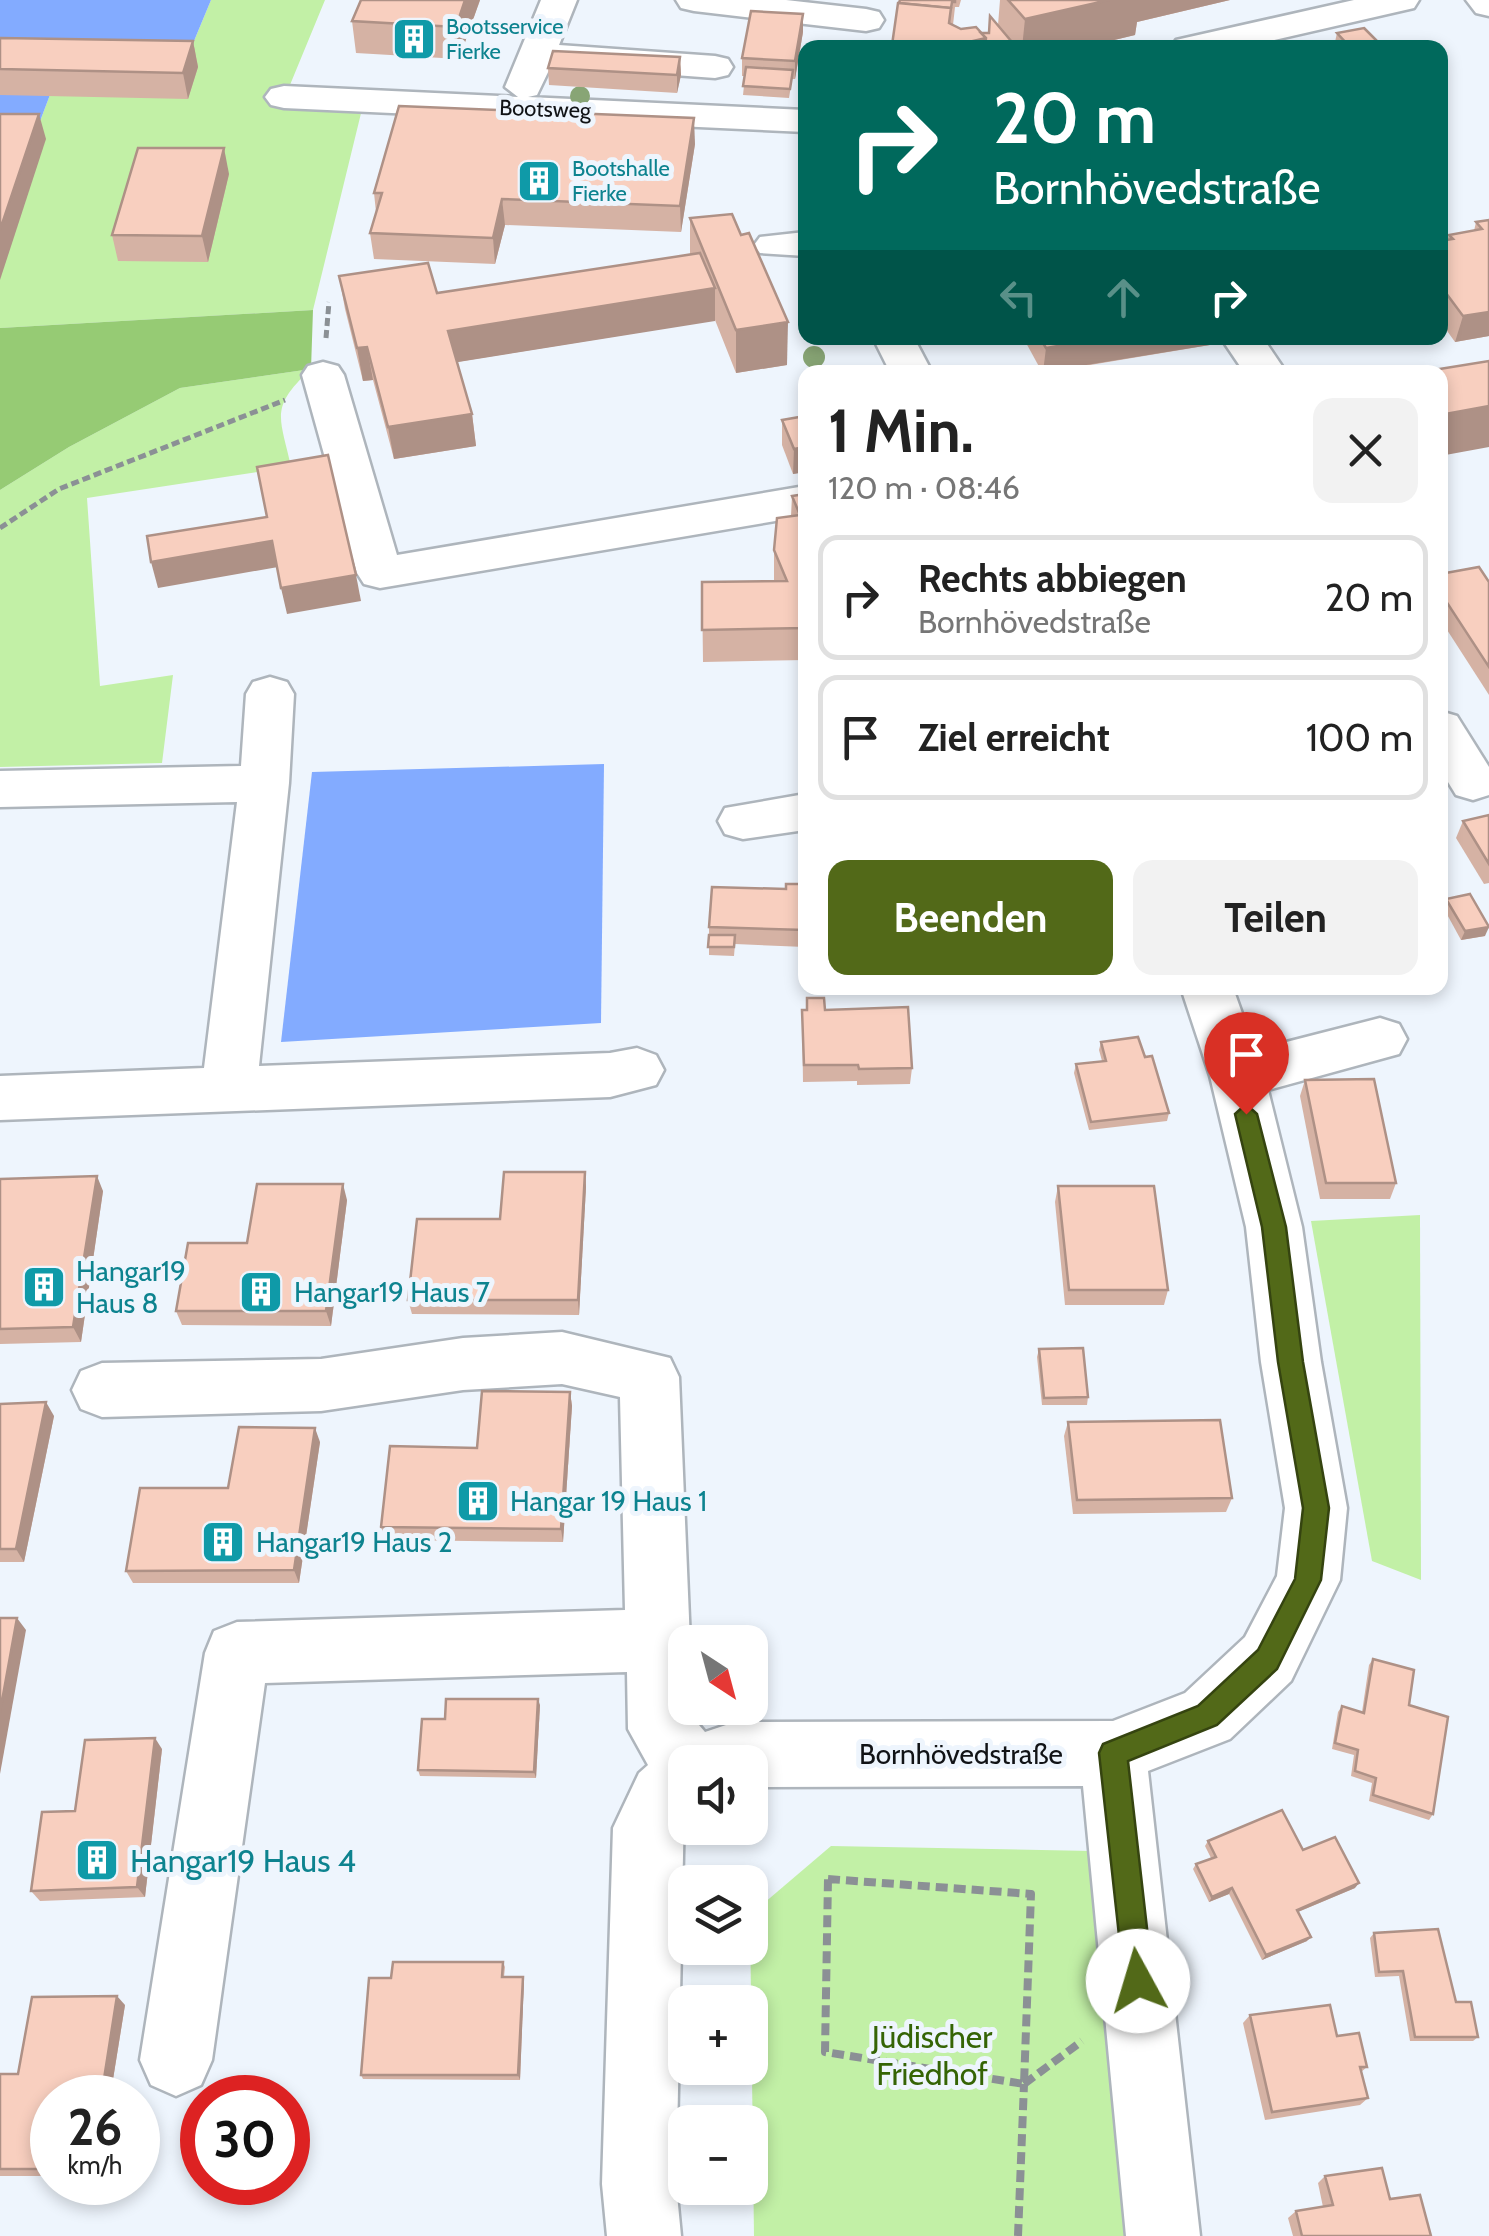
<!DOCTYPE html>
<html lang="de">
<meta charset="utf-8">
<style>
:root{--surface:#fff;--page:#f2f2f2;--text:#222;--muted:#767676;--line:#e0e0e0;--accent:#526918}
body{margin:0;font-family:Cabin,sans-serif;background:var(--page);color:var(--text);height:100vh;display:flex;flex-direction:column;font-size:38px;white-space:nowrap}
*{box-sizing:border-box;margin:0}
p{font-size:32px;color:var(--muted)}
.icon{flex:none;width:55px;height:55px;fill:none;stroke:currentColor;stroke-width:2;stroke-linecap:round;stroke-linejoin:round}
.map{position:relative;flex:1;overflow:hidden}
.drawer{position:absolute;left:798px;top:365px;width:650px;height:630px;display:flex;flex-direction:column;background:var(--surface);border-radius:20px;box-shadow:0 5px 15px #0003}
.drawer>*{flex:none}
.top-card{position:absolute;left:798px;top:40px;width:650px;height:305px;border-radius:20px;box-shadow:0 5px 15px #0003;background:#00695c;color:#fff;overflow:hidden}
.needle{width:65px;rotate:144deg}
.buttons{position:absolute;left:668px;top:1625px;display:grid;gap:20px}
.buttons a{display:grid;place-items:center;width:100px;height:100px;border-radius:20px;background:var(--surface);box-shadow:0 5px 15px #0003;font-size:50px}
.speed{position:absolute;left:30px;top:2075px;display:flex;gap:20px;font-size:50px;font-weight:700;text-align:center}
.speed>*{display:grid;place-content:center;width:130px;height:130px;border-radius:50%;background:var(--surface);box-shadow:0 5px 15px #0003;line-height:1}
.speed small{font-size:25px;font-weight:400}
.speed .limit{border:15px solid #d22;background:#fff;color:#111}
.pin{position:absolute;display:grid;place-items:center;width:85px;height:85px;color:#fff;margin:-102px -42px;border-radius:50% 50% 50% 0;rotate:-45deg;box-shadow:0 0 10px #0007}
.pin .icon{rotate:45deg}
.me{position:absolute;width:110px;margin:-55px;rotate:354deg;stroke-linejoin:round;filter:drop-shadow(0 0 8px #0008)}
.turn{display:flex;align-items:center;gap:35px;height:210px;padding:0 30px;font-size:45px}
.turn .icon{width:130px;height:130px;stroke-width:2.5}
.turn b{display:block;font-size:70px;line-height:85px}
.lanes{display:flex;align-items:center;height:95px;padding:0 30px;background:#0003;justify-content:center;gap:50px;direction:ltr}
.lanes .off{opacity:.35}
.round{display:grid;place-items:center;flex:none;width:105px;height:105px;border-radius:20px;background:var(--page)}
.headline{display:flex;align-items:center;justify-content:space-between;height:170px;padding:0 30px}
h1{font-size:60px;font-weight:700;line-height:75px}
.cta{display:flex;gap:20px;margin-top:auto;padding:20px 30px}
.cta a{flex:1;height:115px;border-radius:20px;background:var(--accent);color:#fff;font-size:40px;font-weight:700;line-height:115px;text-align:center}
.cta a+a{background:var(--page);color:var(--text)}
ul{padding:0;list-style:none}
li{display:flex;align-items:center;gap:30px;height:125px;margin:0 20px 15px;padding:0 10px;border:5px solid var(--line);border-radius:20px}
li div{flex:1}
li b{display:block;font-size:38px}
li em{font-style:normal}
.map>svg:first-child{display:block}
.green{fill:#c2f0a6}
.forest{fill:#96cb74}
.water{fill:#83abff}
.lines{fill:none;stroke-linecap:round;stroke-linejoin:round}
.minor-casing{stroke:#aeb5bc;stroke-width:5}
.path-far1{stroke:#8b9095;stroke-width:5;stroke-dasharray:8 4;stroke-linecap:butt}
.path{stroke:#8b9095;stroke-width:8;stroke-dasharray:12 6;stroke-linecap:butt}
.minor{fill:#fff;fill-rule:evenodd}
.tree{fill:#88a575}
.wall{fill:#d5b2a4}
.shaded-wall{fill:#ae9186}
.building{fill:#f8cfbf;stroke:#ae9186;stroke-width:2.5}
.route{fill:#526918;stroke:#354410;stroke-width:2.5}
.labels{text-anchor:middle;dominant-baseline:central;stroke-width:10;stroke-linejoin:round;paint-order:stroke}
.far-culture-label{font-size:22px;fill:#0d838f;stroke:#eef5fd;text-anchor:start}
.far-street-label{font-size:22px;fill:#111316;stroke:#eef5fd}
.culture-label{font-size:28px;fill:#0d838f;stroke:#eef5fd;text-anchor:start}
.street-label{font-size:28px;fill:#111316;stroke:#eef5fd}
.near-culture-label{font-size:32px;fill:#0d838f;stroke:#eef5fd;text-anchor:start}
.near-park-label{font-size:32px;fill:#356405;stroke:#eef5fd}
</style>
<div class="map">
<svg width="1489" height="2236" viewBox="0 0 1489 2236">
<rect width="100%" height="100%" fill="#eef5fd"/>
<g class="green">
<polygon points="211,0 325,0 285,97 364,101 313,310 0,328 0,227 62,63 184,65"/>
<path d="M 311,369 C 269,408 280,416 291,467 L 87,498 L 100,686 L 173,675 L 162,763 L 0,767 L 0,490 L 69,447 L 180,388 Z"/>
<polygon points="1420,1215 1421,1580 1372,1561 1311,1221"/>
<polygon points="831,1846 1092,1851 1136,2236 754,2236 750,1915"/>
</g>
<polygon class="forest" points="313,310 311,369 180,388 69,447 0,490 0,328"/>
<g class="water">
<polygon points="0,0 211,0 184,65 62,63 0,227"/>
<polygon points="604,764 601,1023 281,1042 312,772"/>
</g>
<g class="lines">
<g class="minor-casing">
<g id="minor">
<polygon points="541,0 577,0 559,45 715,56 728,59 733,67 728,75 715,78 551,66 537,95 528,97 805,110 805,132 284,108 271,105 265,97 271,89 284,86 518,97 505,87"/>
<polygon points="676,0 786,0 866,9 879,12 884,20 879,28 866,31 694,11 681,8"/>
<polygon points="1354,0 1419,0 1414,8 1239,48 1171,48 1176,40"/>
<polygon points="1466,0 1489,0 1489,16 1476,13"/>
<polygon points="805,232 805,256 760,253 754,245 760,237"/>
<polygon points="873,338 914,338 932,372 890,372"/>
<polygon points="1221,338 1263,338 1286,372 1244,372"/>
<polygon points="323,362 338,366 344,375 397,555 805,486 805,516 380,588 364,584 357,573 302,375 308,366"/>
<polygon points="270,677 287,682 294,694 289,783 259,1066 610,1053 637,1048 656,1055 664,1070 656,1085 610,1097 0,1120 0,1076 204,1068 237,802 0,807 0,771 241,766 246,694 253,682"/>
<polygon points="1440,711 1457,716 1489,767 1489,795 1473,800 1456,795 1440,769"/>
<polygon points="805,794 805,830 743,839 725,834 718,821 725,808"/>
<polygon points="1181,988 1233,988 1255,1050 1380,1018 1399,1024 1407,1039 1399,1054 1268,1090 1302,1227 1321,1362 1347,1508 1340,1580 1291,1681 1230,1739 1148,1771 1200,2236 1126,2236 1083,1786 750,1787 750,1762 685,1762 676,2184 681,2236 607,2236 602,2184 613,1828 639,1773 648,1765 628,1729 627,1672 265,1683 212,2060 201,2085 176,2096 151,2085 140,2060 205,1653 214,1631 237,1622 625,1610 620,1397 562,1384 463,1390 321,1411 102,1417 81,1409 72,1390 81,1371 102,1363 321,1359 463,1338 562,1332 670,1358 679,1377 690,1642 685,1642 685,1708 693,1708 693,1718 705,1732 735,1722 1113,1721 1185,1693 1245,1637 1277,1576 1285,1508 1261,1362 1246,1227 1210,1076"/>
</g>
</g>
<g class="path-far1">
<polyline points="326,338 329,302"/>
<polyline points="0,528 59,489 285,400"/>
</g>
<g class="path">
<polygon points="828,1879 1031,1894 1024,2084 825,2052"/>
<polyline points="1024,2084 1082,2041"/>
<polyline points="1018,2236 1024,2084"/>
</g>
<use href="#minor" class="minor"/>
</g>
<g class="tree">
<circle cx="580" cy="96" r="10"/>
<circle cx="814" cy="357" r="11"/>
</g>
<g class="wall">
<polygon points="361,0 480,0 459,59 356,53 352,21"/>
<polygon points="900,0 961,0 959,7 955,7 953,25 961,29 989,33 998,25 1000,0 1230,0 1137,22 1135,35 1081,48 892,48"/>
<polygon points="803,32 795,79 792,79 789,98 743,95 745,76 742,76 742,58"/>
<polygon points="1337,33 1384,48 1340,48 1335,42"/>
<polygon points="0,38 193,41 198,67 188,99 0,95"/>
<polygon points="680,57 681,75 677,93 549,85 548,68"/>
<polygon points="695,144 681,232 505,225 495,264 374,259 370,233 376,212 374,193"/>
<polygon points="229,174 208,262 118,261 112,235"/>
<polygon points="690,218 787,365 736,373 715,320 457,362 472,414 476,446 394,459 373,380 363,381 345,309 339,276 437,293 690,254"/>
<polygon points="1489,220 1489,336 1455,342 1440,321 1440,241 1447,240 1449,235 1474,231 1476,222"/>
<polygon points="1025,338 1224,338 1222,343 1048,372 1042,372 1025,341"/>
<polygon points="805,416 805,472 793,474 782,445 782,420"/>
<polygon points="805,494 805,660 703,662 702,582 774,581 774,550 791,516 792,496"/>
<polygon points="1440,574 1489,582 1489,695 1440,619"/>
<polygon points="1489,815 1489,883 1484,884 1456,838 1463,821"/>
<polygon points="805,884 805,947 735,944 734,956 709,955 709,927 786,889"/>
<polygon points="1446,899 1485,936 1461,940 1443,907"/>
<polygon points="807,998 912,1068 910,1084 857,1085 857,1081 803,1082 802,1010 806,1010"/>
<polygon points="1101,1042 1145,1057 1169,1113 1167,1121 1089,1130 1074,1073 1076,1064 1102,1061 1099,1050"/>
<polygon points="1305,1080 1396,1183 1390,1199 1320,1199 1300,1096"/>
<polygon points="585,1172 586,1187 579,1315 412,1314 408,1300"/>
<polygon points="0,1179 103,1191 81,1342 0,1344"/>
<polygon points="1058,1186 1168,1290 1164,1305 1065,1305 1055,1202"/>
<polygon points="347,1200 331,1326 182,1325 176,1311 247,1243"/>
<polygon points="1039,1349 1088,1397 1087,1405 1042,1405 1037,1357"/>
<polygon points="570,1392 572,1406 563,1542 386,1540 381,1527 477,1448"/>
<polygon points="0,1404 54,1416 24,1562 0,1562"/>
<polygon points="1068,1422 1232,1498 1226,1512 1073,1514 1064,1436"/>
<polygon points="320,1442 299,1583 133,1583 126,1571 228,1488"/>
<polygon points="1373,1659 1409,1705 1433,1814 1429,1820 1369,1801 1372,1783 1351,1776 1354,1755 1332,1749 1338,1712 1342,1706 1362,1712 1369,1665"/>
<polygon points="540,1705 536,1778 420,1776 418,1770 445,1719"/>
<polygon points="162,1749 145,1897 40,1901 31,1891 75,1811"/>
<polygon points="1208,1841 1303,1850 1355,1888 1298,1912 1307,1941 1262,1960 1229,1894 1209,1902 1193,1869 1196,1864 1211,1858 1205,1846"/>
<polygon points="1374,1933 1478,2037 1473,2041 1410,2041 1399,1976 1375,1977 1370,1938"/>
<polygon points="503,1962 505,1967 504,1977 523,1977 524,1981 520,2080 363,2079 361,2075 391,1978"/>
<polygon points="125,2005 110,2098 52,2098 52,2176 0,2176 0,2074 18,2074"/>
<polygon points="1250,2015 1337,2036 1367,2067 1361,2072 1368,2098 1360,2105 1265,2120 1243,2023"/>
<polygon points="1325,2176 1390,2199 1431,2236 1293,2236 1288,2218 1296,2211 1323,2207 1318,2183"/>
</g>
<g class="shaded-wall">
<polygon points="465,0 480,0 459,59 456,27"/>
<polygon points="1109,0 1230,0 1137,22 1135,35 1081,48 1022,48 1025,19"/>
<polygon points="803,14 803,32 795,79 795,61"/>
<polygon points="986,38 985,48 943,48 948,46"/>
<polygon points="193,41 198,67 188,99 183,73"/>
<polygon points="680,57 681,75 677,93 677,75"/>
<polygon points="39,114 46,139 0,280 0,230"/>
<polygon points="694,118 695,144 681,232 680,206"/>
<polygon points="224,148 229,174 208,262 202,236"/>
<polygon points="502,199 505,225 495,264 493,238"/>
<polygon points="715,288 715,321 452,363 448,331"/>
<polygon points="1489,312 1489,336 1455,342 1463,316"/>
<polygon points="788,322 787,365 736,373 736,330"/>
<polygon points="1105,338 1224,338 1222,343 1043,372 1046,348"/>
<polygon points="367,347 373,380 363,381 357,348"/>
<polygon points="1489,406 1489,447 1440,456 1440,415"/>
<polygon points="472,414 476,446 394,459 388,427"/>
<polygon points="805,447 805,472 793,474 794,449"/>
<polygon points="272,541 278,567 158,588 151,562"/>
<polygon points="356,575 361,601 287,614 281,588"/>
<polygon points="1489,927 1485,936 1461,940 1465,931"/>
<polygon points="585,1172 586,1187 579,1315 578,1300"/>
<polygon points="97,1176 103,1191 81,1342 73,1327"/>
<polygon points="343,1184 347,1200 331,1326 326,1311"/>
<polygon points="570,1392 572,1406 563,1542 561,1529"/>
<polygon points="46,1402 54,1416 24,1562 16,1549"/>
<polygon points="315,1428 320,1442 299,1583 294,1570"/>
<polygon points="17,1618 26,1630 0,1774 0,1712"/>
<polygon points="538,1699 540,1705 536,1778 534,1772"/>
<polygon points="155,1738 162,1749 145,1897 137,1887"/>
<polygon points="1359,1883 1355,1888 1293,1914 1297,1910"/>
<polygon points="1232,1888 1229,1894 1209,1902 1212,1897"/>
<polygon points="1311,1937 1307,1941 1262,1960 1266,1955"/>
<polygon points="523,1977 524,1981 520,2080 518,2075"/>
<polygon points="117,1996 125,2005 110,2098 101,2098"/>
</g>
<g class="building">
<polygon points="361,0 465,0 456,27 352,21"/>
<polygon points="900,0 955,0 955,2 952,2 951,8 899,3"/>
<polygon points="1008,0 1109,0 1025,19"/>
<polygon points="898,3 951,8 949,23 961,29 976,27 986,38 943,48 897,48 892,45"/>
<polygon points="751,11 803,14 795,61 742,58"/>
<polygon points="990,16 1017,48 985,48 986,38 981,33 989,33"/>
<polygon points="1364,28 1384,48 1351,48 1337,33"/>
<polygon points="0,38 193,41 183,73 0,69"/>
<polygon points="553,51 680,57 677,75 548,68"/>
<polygon points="746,67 793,70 790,89 743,86"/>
<polygon points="399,106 694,118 680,206 502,199 493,238 370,233 382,193 374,193"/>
<polygon points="0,114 39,114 0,230"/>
<polygon points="138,148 224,148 202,236 112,235"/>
<polygon points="732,214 741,235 749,233 788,322 736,330 690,218"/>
<polygon points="1489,220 1489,312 1463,316 1440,285 1440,241 1453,239 1449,235 1482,229 1476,222"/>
<polygon points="700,253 715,288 448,331 472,414 388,427 367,347 357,348 339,276 428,263 437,293"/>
<polygon points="1040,338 1105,338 1046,348"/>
<polygon points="1489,361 1489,406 1440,415 1440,372 1421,372"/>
<polygon points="805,416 805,447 794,449 782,420"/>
<polygon points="328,455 356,575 281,588 272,541 151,562 147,536 267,517 257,467"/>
<polygon points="805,494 805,628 702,630 702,582 787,581 774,550 777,518 800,515 792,496"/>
<polygon points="1479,567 1489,582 1489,667 1440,592 1440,574"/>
<polygon points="1489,815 1489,864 1463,821"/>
<polygon points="786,884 805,884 805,930 709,927 712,887 786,889"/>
<polygon points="1470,894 1489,927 1465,931 1446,899"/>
<polygon points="709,935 735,935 734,947 708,947"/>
<polygon points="807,998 824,998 825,1010 908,1007 912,1068 859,1069 858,1065 804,1065 802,1010 807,1010"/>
<polygon points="1138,1037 1145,1057 1152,1056 1169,1113 1091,1122 1076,1064 1106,1061 1101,1042"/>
<polygon points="1374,1079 1396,1183 1326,1183 1305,1080"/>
<polygon points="504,1172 585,1172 578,1300 408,1300 417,1219 500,1219"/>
<polygon points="97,1176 73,1327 0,1329 0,1179"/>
<polygon points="257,1184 343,1184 326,1311 176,1311 188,1243 247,1243"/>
<polygon points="1058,1186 1154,1186 1168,1290 1069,1290"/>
<polygon points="1083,1348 1088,1397 1044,1398 1039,1349"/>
<polygon points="482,1391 570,1392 561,1529 381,1527 390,1446 477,1448"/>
<polygon points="46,1402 16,1549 0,1549 0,1404"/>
<polygon points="1220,1420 1232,1498 1077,1500 1068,1422"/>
<polygon points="239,1427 315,1428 294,1570 126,1571 140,1488 228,1488"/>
<polygon points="0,1618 17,1618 0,1712"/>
<polygon points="1373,1659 1414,1670 1409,1705 1448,1717 1433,1814 1373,1795 1376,1778 1355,1771 1358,1750 1335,1743 1342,1706 1364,1713"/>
<polygon points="446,1699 538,1699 534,1772 418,1770 422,1719 445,1719"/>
<polygon points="155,1738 137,1887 31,1891 42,1812 75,1811 85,1740"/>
<polygon points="1282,1810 1303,1850 1335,1837 1359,1883 1297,1910 1311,1937 1266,1955 1232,1888 1212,1897 1196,1864 1216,1857 1208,1841"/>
<polygon points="1438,1929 1456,2002 1471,2002 1478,2037 1415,2037 1403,1971 1379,1972 1374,1933"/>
<polygon points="393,1962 503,1962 502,1977 523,1977 518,2075 361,2075 369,1978 391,1978"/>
<polygon points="117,1996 101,2098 52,2098 52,2169 0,2169 0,2074 18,2074 32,1997"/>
<polygon points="1330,2005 1337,2036 1359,2033 1367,2067 1360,2067 1368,2098 1272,2112 1250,2015"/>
<polygon points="1382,2168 1390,2199 1420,2195 1431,2236 1302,2236 1296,2211 1333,2205 1325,2176"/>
</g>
<polygon class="route" points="1246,1104 1257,1114 1286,1227 1303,1362 1329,1508 1321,1580 1277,1669 1217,1725 1128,1761 1153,1981 1149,1991 1138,1995 1128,1991 1124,1981 1099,1753 1103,1744 1198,1706 1258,1650 1295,1579 1303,1508 1278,1362 1262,1227 1235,1114"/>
<defs>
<g id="building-square" transform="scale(2.25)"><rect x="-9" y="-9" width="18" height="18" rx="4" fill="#0f9aa8" stroke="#eef5fd"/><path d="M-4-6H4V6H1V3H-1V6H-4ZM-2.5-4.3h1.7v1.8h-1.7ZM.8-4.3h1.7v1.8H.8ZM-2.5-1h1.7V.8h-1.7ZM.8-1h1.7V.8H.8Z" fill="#fff"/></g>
</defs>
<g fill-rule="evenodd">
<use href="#building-square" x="414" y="39"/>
<use href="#building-square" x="539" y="181"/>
<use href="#building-square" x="44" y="1287"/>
<use href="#building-square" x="261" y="1292"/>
<use href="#building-square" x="478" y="1501"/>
<use href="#building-square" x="223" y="1542"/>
<use href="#building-square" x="97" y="1860"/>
</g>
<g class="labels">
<g class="far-culture-label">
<text x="446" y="26">Bootsservice<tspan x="446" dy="25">Fierke</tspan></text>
<text x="572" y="168">Bootshalle<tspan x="572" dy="25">Fierke</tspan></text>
</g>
<g class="far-street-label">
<text transform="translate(545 109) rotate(2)">Bootsweg</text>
</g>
<g class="culture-label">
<text x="76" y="1271">Hangar19<tspan x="76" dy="32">Haus 8</tspan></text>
<text x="294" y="1292">Hangar19 Haus 7</text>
<text x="510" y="1501">Hangar 19 Haus 1</text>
<text x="256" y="1542">Hangar19 Haus 2</text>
</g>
<g class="street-label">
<text x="961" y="1754">Bornhövedstraße</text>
</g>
<g class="near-culture-label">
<text x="130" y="1860">Hangar19 Haus 4</text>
</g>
<g class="near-park-label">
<text x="932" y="2036">Jüdischer<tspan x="932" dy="37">Friedhof</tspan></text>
</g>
</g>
</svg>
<div class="buttons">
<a><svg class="needle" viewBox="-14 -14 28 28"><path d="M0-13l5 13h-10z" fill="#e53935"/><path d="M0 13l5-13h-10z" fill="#767676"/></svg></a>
<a><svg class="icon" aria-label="sound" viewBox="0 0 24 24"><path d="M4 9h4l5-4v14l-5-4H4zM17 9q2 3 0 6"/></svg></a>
<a><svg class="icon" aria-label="layers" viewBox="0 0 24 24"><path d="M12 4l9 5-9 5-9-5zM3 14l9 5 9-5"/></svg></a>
<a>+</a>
<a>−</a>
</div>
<div class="speed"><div>26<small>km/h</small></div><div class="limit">30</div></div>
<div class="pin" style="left:1246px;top:1114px;background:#d93025"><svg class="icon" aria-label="arrive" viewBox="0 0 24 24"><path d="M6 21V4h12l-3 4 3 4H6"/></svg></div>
<svg class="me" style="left:1138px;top:1981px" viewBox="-20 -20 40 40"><circle r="19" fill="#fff"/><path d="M0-13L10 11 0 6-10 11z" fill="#526918"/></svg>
<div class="top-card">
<div class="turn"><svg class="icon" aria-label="right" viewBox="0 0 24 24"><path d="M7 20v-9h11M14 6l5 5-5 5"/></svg><div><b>20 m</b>Bornhövedstraße</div></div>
<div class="lanes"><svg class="icon off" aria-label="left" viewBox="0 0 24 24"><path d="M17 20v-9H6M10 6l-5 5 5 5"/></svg><svg class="icon off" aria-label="ahead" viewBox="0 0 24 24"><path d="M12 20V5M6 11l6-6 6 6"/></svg><svg class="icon" aria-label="right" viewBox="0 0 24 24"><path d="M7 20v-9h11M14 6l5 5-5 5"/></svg></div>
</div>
<section class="drawer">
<div class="headline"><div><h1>1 Min.</h1><p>120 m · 08:46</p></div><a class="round"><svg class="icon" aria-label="close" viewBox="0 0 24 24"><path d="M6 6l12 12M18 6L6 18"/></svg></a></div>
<ul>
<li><svg class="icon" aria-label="right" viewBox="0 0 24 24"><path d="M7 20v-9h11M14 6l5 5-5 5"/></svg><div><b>Rechts abbiegen</b><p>Bornhövedstraße</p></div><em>20 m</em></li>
<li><svg class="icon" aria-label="arrive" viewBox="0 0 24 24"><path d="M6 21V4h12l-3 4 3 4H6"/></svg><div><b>Ziel erreicht</b></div><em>100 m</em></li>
</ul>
<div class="cta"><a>Beenden</a><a>Teilen</a></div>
</section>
</div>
